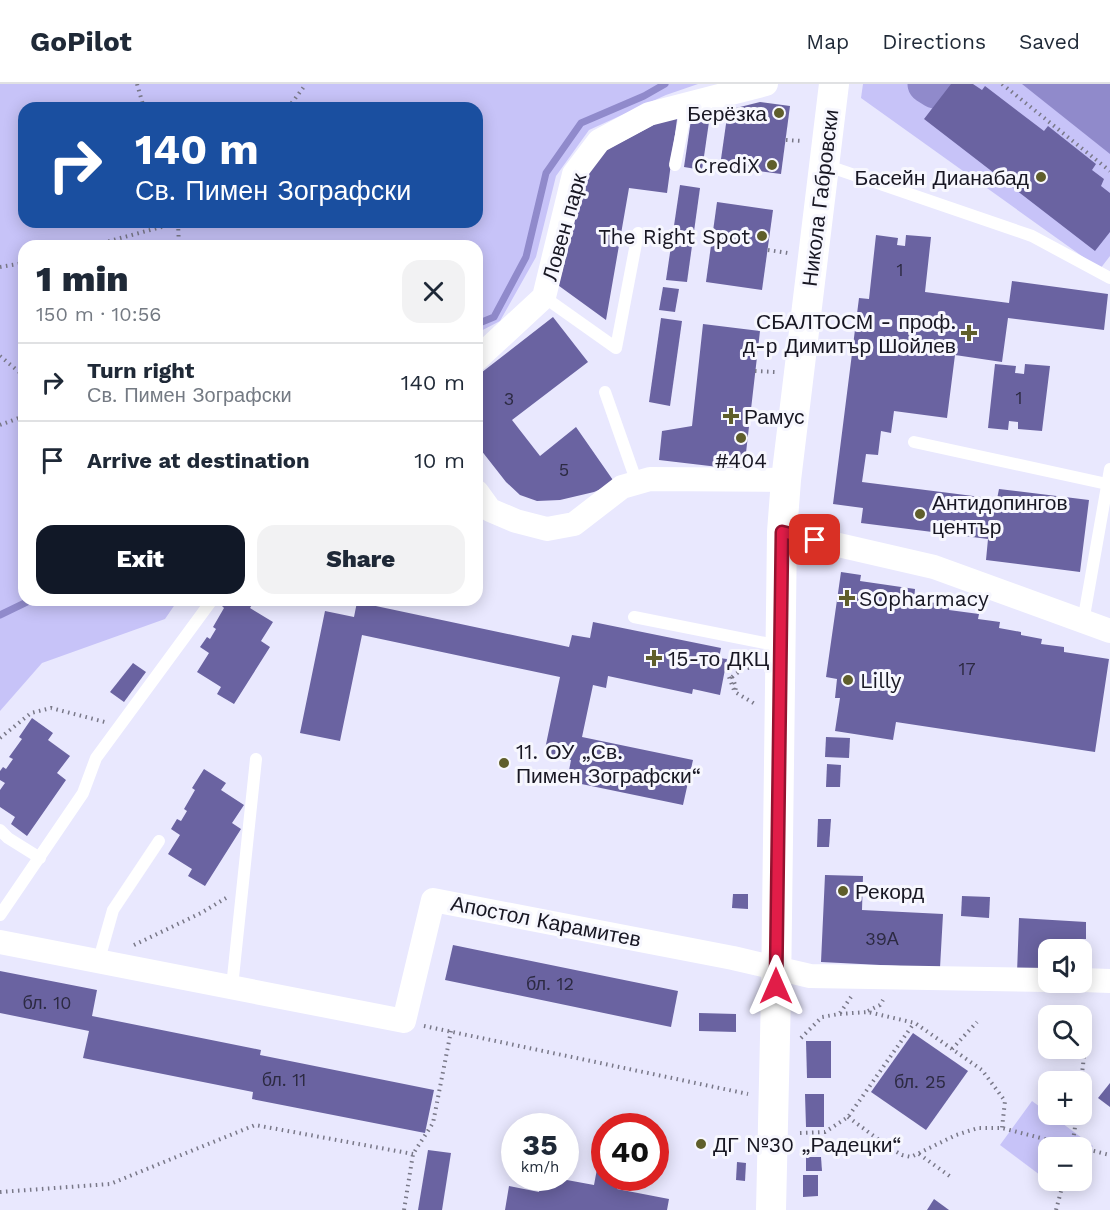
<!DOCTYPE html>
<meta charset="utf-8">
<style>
:root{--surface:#fff;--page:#f2f2f3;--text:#1f2937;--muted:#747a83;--line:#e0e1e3;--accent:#111827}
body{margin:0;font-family:"Work Sans",sans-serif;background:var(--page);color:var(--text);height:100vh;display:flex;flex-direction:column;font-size:22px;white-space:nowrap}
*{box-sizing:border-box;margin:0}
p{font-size:20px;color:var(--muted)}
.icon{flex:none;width:33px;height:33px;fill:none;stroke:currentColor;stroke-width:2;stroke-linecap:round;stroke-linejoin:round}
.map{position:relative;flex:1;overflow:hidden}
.details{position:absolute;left:18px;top:156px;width:465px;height:366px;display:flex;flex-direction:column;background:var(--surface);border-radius:18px;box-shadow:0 3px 15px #0003}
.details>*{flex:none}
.guide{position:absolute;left:18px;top:18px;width:465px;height:126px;border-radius:18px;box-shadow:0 3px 15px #0003;background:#1a4fa0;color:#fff;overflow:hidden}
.buttons{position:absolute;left:1038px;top:855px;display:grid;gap:12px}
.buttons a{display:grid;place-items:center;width:54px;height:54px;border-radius:12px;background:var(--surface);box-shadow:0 3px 15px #0003;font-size:30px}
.speed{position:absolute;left:501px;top:1029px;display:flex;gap:12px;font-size:30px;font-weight:700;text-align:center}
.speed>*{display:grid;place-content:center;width:78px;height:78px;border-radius:50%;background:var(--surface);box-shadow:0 3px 15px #0003;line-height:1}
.speed small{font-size:15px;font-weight:400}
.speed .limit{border:9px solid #d22;background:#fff;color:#111}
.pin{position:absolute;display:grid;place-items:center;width:51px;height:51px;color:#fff;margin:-26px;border-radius:12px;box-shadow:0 3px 9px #0006}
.me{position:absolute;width:66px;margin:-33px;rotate:0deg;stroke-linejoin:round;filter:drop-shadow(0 0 4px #0008)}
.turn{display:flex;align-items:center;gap:21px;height:126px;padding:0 18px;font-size:27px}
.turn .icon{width:78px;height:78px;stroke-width:2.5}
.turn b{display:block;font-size:42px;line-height:51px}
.round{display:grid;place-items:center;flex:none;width:63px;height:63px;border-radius:18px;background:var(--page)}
.headline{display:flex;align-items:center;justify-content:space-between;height:102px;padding:0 18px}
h1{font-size:36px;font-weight:800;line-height:45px}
.cta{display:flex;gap:12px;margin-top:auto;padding:12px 18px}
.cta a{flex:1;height:69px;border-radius:18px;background:var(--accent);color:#fff;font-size:24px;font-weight:800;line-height:69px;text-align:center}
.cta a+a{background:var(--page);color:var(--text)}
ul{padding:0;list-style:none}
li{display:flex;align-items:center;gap:18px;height:78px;padding:0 18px;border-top:2px solid var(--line)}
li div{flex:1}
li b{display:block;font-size:22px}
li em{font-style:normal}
header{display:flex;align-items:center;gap:36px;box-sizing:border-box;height:84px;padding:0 30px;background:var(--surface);border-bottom:2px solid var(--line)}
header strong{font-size:28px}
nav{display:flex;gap:33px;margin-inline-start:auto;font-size:21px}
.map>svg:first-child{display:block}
.green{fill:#c7c3f8;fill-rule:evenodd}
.water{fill:#908acb}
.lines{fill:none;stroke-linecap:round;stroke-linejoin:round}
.stream{stroke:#908acb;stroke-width:7}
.river{stroke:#908acb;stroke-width:39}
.building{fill:#6a63a1}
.path{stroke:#797888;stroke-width:4;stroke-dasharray:1.5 4.5;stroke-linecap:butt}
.service{stroke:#fff;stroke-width:12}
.minor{stroke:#fff;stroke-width:24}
.tertiary{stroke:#fff;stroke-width:30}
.route-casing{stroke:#92132f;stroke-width:15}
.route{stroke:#e11d48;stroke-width:10}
.poi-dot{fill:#5f5e2b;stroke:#f7f7fe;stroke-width:2}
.labels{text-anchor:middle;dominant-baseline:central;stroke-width:6;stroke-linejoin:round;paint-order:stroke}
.number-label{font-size:18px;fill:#2c2a42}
.poi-label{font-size:21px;fill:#181723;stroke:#f7f7fe;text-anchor:start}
.street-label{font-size:21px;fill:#181723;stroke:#f7f7fe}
</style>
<header>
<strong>GoPilot</strong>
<nav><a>Map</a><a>Directions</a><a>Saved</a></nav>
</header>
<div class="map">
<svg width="1110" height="1126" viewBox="0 0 1110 1126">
<rect width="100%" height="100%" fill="#e9e8fe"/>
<g class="green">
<path d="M 0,0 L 698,0 L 666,11 L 589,46 L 556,92 L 536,173 L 500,237 L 477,249 L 477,162 L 24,162 L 24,516 L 178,516 L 165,535 L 42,579 L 0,627 ZM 24,24 L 477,24 L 477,138 L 24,138 Z"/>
<polygon points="863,0 1110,0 1110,172 1100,185 861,14"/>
<polygon points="1032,1017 1093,1062 1082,1077 1082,1064 1048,1064 1048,1096 1067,1097 1060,1106 1000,1061"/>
</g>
<polygon class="water" points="1022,0 1110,0 1110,70"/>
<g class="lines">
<g class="stream">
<polyline points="477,240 494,233 526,173 546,89 581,39 644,12 665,0"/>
<polyline points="0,531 31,516"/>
</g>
<polyline class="river" points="927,0 935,5"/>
</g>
<g class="building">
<polygon points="951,0 973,0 982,6 985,2 1044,47 1048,42 1096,80 1092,86 1104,95 1101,102 1110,109 1110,148 1095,167 924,35"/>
<polygon points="760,18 790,22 781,90 720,82 728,26"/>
<polygon points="678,28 667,109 629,104 606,236 555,199 579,92 595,72"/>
<polygon points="692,29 710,31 702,86 684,83"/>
<polygon points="680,101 700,104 687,198 666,196"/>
<polygon points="717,118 773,126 762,206 706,198"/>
<polygon points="876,151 898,154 897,161 905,162 906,151 931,153 925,208 1009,219 1012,197 1108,210 1104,246 1008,234 1002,278 955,271 947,334 894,327 891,349 881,347 878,371 866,370 862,398 997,415 999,405 1089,416 1080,488 986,476 988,455 861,439 863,424 833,420 859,214 869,215"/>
<polygon points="663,203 679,205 675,228 659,226"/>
<polygon points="553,233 588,278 512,336 540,372 576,343 615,399 594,408 560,416 537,417 520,411 506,398 477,361 477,292"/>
<polygon points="661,234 682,237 670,322 649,318"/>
<polygon points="703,240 760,247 744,386 659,376 662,347 692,342"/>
<polygon points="995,280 1016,282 1015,289 1024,290 1025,280 1050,282 1042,347 1018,345 1018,338 1009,337 1008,346 988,344"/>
<polygon points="841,488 861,491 860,497 915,505 914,516 950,521 949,526 979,530 978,535 1000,538 999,544 1021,548 1021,551 1042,555 1041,560 1064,563 1064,568 1109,575 1095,668 896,638 893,656 835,647 840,614 835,614 837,595 826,593"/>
<polygon points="225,516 255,516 250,524 273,538 261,557 270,563 234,620 217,610 221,603 197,588 209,569 200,563 207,553 210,555 216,545 213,543 224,524 222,522"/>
<polygon points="357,518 569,563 572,551 590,554 593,538 721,564 719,574 727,575 720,611 693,605 692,610 608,592 606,604 593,601 582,653 693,676 683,721 567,697 571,676 544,670 560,593 362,551 340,657 300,649 325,527 354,533"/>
<polygon points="133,579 146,588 124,618 110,608"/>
<polygon points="32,634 53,649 48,656 70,672 57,689 66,696 27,752 11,740 15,733 0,723 0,706 5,699 0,696 0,687 3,683 6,685 13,675 9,673 22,655 19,653"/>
<polygon points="826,653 850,654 849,674 825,673"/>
<polygon points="827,680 841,681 840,703 826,703"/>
<polygon points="204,685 226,699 221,706 244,721 232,739 241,745 205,802 188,792 192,785 168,770 180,751 171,745 177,735 181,737 187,727 184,725 195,706 192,704"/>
<polygon points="818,735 831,735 829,763 817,763"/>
<polygon points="825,791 863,792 862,826 943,830 940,884 821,878"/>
<polygon points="733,810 748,810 748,825 732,824"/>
<polygon points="962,812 990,813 989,834 961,832"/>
<polygon points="1019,834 1086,838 1086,855 1078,855 1077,866 1048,866 1048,890 1017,889"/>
<polygon points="453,861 678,907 671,943 445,896"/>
<polygon points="0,887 97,906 92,932 261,966 260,971 434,1006 425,1049 252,1015 253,1008 83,974 89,947 0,929"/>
<polygon points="699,929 736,930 736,948 699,947"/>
<polygon points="913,949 968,987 926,1046 871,1008"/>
<polygon points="806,957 831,957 831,994 807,994"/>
<polygon points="1110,999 1110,1023 1098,1014"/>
<polygon points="805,1010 824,1010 824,1043 806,1043"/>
<polygon points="603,1053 604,1094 620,1094 617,1105 669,1115 667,1126 505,1126 509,1102 539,1108 542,1094 556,1094 594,1101"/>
<polygon points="428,1066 451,1069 442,1126 418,1126"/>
<polygon points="806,1073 821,1073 822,1087 806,1087"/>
<polygon points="737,1078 746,1079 745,1097 736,1096"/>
<polygon points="803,1091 818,1091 818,1112 803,1113"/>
<polygon points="934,1115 949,1126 927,1126"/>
</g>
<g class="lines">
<g class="path">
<polyline points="137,0 144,24"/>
<polyline points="1002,0 1110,87"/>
<polyline points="288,24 306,0"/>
<polyline points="786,56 802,57"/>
<polyline points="178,139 179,162"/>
<polyline points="91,162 180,138"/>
<polyline points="768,166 788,169"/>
<polyline points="0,183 24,179"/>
<polyline points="0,272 24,292"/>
<polyline points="755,287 775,288"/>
<polyline points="0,341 24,332"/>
<polyline points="729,593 734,606"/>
<polyline points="732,593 736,603 735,608 755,620"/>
<polyline points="732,593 741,586 755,582"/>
<polyline points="0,654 31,629 51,624 105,638"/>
<polyline points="134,861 201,829 226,814"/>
<polyline points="868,927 880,921 883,916"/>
<polyline points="840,929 851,913"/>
<polyline points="424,942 748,1010"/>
<polyline points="801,954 822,933 839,930 868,928 915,939 982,986 1005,1017 1002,1044"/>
<polyline points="952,965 977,938"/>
<polyline points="1081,998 1088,939"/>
<polyline points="848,1033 890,1064 902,1071 911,1073 956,1051 978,1044 1002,1044 1079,1064"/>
<polyline points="800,1049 825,1048 848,1033 914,939"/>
<polyline points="1072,1063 1077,1030"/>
<polyline points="1082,1064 1110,1071"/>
<polyline points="919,1070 951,1093"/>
<polyline points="0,1108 110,1100 255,1041 413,1070"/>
<polyline points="404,1126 413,1070 433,1039 451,947"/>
<polyline points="1056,1126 1064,1096"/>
</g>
<g class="service">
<polyline points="675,81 687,21"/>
<polyline points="825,81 1032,152 1110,194"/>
<polyline points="544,213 616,264 638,149"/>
<polyline points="605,308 637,399"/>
<polyline points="914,358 1107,400"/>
<polyline points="634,533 780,562"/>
<polyline points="1083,538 1110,385"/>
<polyline points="0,746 8,754 40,774"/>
<polyline points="0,831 83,709 96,674 212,516"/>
<polyline points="98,879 113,826 159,757"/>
<polyline points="232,903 256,675"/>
</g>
<g class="minor">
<polyline points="477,275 544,213 574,90 599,57 649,30 766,0"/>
<polyline points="477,408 490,426 516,437 547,445 574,440 622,403 650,395 786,396"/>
<polyline points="782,448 934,483 1110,547"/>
<polyline points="0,858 404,937 433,816 733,874 810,892 1048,896"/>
<polyline points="1082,896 1110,897"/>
</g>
<polyline class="tertiary" points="771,1126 776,910 782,448 786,396 834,0"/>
</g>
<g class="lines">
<g class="route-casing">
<polyline id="route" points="776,902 782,448 815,456"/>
</g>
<use href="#route" class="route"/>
</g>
<g class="poi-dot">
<circle cx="779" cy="29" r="6"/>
<circle cx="772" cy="81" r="6"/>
<circle cx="1041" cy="93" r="6"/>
<circle cx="762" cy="152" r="6"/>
<path d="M966 240h6v6h6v6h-6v6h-6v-6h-6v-6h6z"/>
<path d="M728 323h6v6h6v6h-6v6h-6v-6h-6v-6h6z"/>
<circle cx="741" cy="354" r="6"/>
<circle cx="920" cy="430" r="6"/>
<path d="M844 505h6v6h6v6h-6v6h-6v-6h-6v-6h6z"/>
<path d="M651 565h6v6h6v6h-6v6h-6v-6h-6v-6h6z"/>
<circle cx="848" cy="596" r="6"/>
<circle cx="504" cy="679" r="6"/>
<circle cx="843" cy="807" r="6"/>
<circle cx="701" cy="1060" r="6"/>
</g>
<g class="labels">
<g class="number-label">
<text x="900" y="185">1</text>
<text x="1019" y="313">1</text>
<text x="509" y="314">3</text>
<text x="564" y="385">5</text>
<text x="967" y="584">17</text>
<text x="882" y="854">39А</text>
<text x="550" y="899">бл. 12</text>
<text x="47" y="918">бл. 10</text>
<text x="284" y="995">бл. 11</text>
<text x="920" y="997">бл. 25</text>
</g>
<g class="poi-label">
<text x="767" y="29" text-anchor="end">Берёзка</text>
<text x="760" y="81" text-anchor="end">CrediX</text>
<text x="1029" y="93" text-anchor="end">Басейн Дианабад</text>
<text x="750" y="152" text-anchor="end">The Right Spot</text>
<text x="956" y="237" text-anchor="end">СБАЛТОСМ - проф.<tspan x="956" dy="24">д-р Димитър Шойлев</tspan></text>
<text x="744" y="332">Рамус</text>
<text x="741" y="376" text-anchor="middle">#404</text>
<text x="932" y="418">Антидопингов<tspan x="932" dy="24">център</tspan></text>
<text x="859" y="514">SOpharmacy</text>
<text x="668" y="574">15-то ДКЦ</text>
<text x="860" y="596">Lilly</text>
<text x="516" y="667">11. ОУ „Св.<tspan x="516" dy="24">Пимен Зографски“</tspan></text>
<text x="855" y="807">Рекорд</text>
<text x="713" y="1060">ДГ №30 „Радецки“</text>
</g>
<g class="street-label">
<text transform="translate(820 114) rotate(-83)">Никола Габровски</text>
<text transform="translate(564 143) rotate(-74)">Ловен парк</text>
<text transform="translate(546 837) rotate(11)">Апостол Карамитев</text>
</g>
</g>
</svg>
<div class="buttons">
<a><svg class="icon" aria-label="sound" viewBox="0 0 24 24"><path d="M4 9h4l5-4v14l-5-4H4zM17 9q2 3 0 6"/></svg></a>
<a><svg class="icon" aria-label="search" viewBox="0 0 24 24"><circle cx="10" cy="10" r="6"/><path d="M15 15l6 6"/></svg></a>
<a>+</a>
<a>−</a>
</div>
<div class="speed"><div>35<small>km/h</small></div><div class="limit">40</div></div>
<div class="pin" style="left:815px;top:456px;background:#d93025"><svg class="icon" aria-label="arrive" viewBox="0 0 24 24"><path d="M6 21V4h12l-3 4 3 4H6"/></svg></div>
<svg class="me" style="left:776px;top:902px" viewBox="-20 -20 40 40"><path d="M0-17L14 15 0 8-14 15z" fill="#e11d48" stroke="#fff" stroke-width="4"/></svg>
<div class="guide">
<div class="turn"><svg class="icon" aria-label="right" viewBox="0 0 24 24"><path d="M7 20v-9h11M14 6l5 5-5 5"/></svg><div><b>140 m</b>Св. Пимен Зографски</div></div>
</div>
<section class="details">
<div class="headline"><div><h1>1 min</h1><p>150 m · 10:56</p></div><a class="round"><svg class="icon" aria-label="close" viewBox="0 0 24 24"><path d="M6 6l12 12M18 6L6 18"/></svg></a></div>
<ul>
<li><svg class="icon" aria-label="right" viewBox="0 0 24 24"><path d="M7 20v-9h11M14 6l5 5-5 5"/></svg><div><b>Turn right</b><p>Св. Пимен Зографски</p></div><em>140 m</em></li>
<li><svg class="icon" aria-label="arrive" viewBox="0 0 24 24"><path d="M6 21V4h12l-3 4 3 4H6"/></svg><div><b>Arrive at destination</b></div><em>10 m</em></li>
</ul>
<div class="cta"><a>Exit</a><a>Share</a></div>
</section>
</div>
